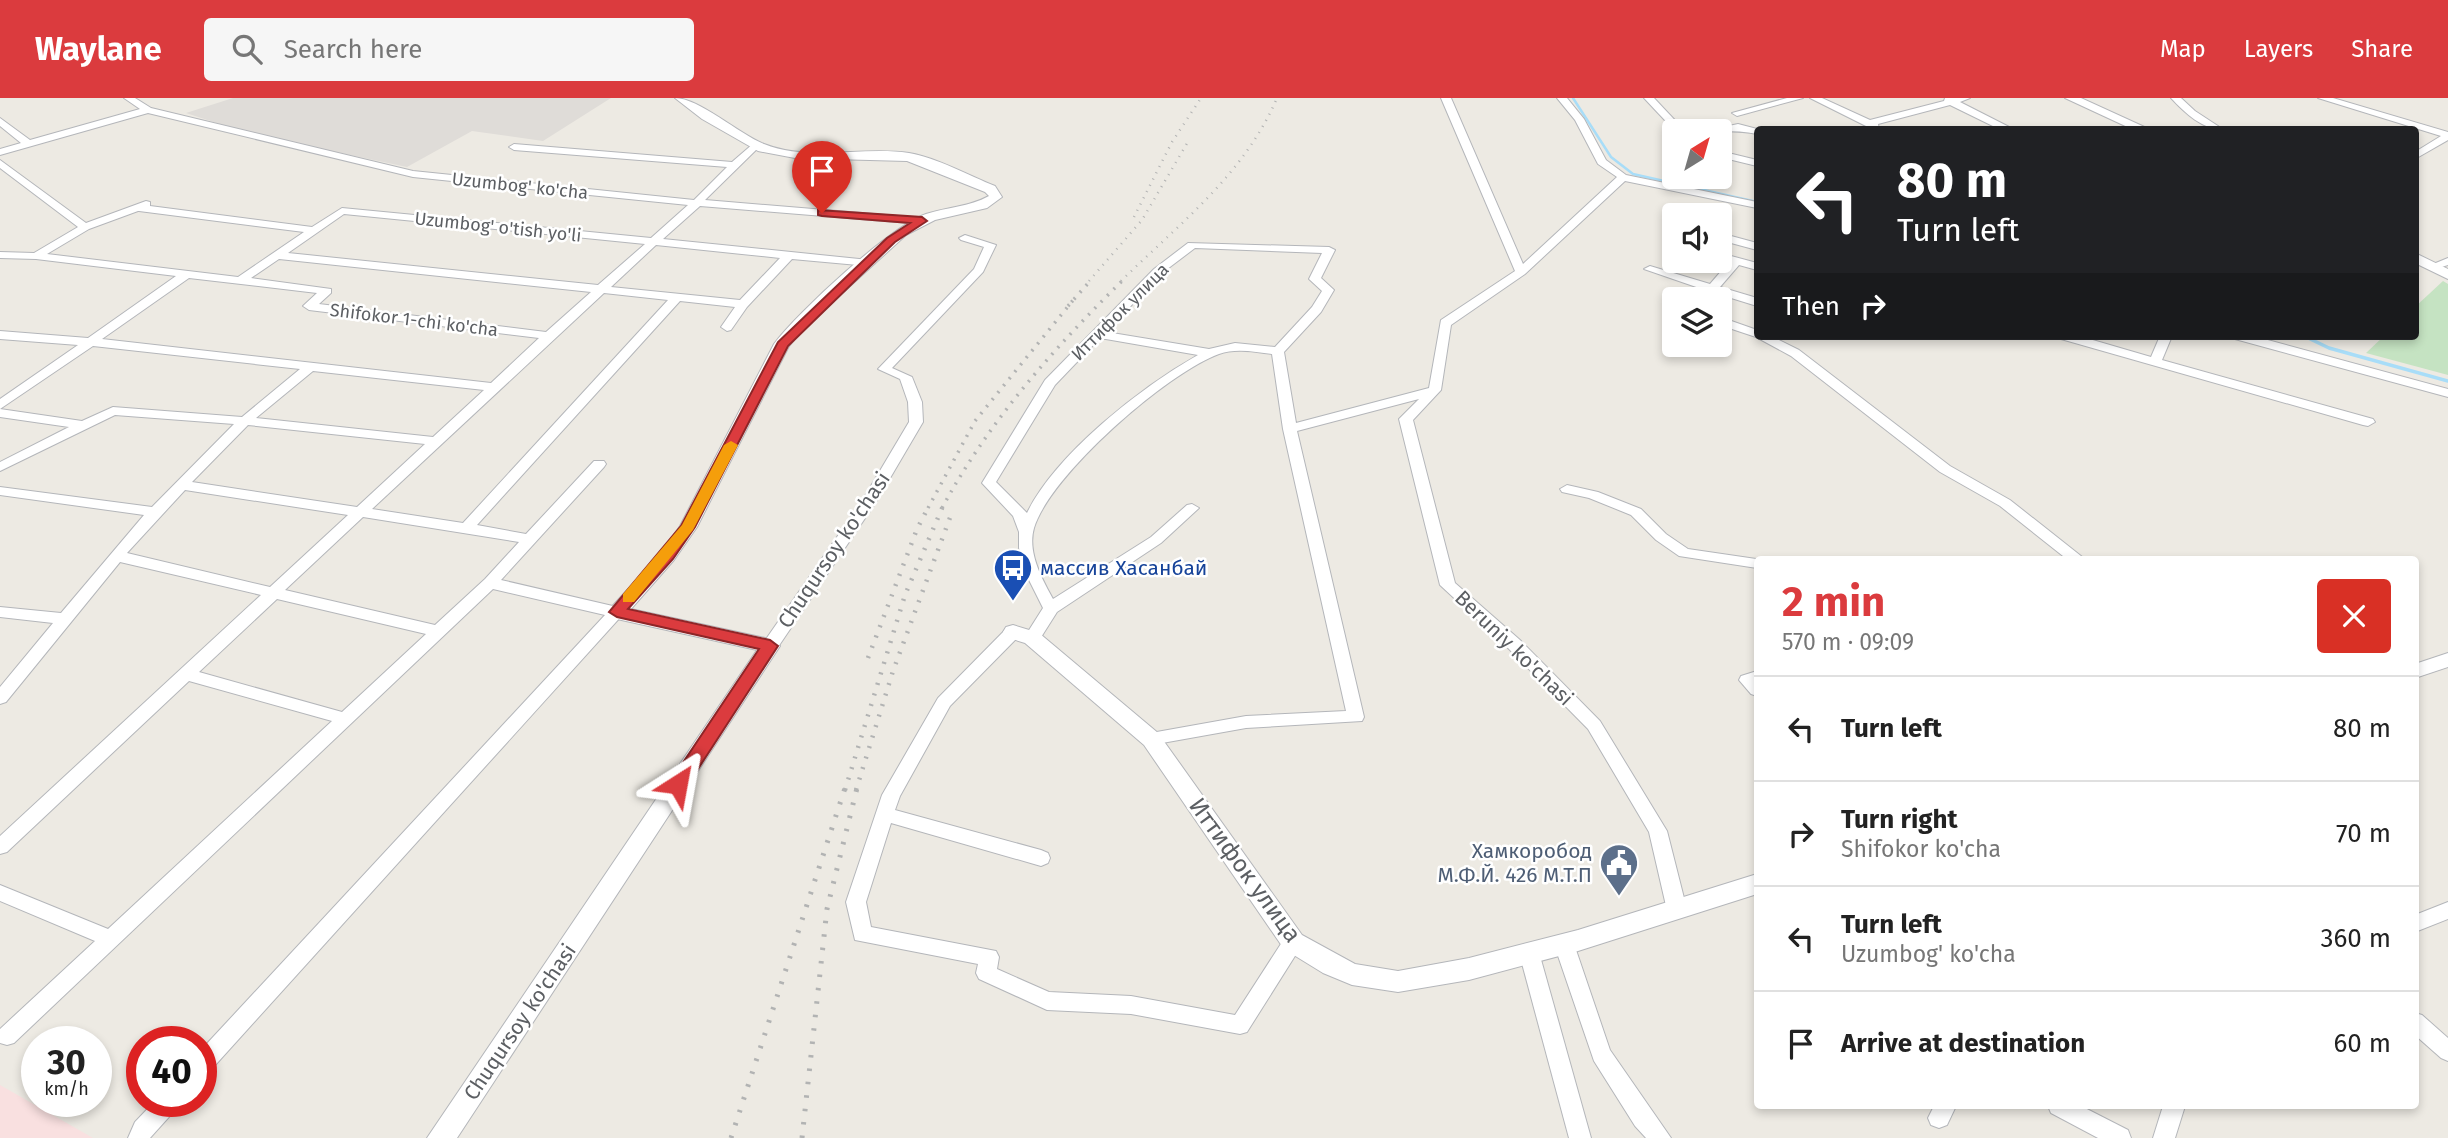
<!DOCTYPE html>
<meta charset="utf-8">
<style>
:root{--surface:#fff;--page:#f6f6f6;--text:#222;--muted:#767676;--line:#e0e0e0;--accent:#db3b3e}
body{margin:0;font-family:"Fira Sans",sans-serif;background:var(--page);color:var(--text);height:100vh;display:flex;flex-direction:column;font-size:26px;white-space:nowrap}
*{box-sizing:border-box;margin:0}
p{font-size:23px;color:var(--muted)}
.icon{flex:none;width:38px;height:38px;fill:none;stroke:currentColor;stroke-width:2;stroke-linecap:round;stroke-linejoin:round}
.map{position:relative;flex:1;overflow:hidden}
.drawer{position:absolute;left:1754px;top:458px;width:665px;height:553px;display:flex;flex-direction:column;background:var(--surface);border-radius:7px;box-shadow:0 4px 10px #0003}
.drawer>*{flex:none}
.hud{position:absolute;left:1754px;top:28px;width:665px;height:214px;border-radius:7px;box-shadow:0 4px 10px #0003;background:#202124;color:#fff;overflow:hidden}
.needle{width:46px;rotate:37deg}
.buttons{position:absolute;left:1662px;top:21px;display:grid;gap:14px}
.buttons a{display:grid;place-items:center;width:70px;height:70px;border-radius:7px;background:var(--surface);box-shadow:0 4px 10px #0003;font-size:35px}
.speed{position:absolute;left:21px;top:928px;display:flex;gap:14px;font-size:35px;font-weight:700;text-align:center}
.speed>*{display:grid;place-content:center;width:91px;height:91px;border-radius:50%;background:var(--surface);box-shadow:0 4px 10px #0003;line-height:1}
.speed small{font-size:18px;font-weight:400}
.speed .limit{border:10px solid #d22;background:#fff;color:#111}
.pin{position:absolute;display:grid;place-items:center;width:60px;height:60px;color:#fff;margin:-72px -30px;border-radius:50% 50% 50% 0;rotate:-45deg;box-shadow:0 0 7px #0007}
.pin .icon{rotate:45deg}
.me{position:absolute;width:77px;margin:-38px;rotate:34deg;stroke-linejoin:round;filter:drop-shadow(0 0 5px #0008)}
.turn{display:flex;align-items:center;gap:24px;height:147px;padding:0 28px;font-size:32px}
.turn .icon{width:91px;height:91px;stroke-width:2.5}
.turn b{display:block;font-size:49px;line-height:60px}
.then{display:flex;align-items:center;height:66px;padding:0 28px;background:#0003;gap:14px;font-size:26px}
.round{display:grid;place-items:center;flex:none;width:74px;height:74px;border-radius:7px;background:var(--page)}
.headline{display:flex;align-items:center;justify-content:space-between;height:119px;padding:0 28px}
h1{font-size:42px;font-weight:700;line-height:52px;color:var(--accent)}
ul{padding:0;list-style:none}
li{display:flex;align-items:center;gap:21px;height:105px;padding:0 28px;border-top:2px solid var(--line)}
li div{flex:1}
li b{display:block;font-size:26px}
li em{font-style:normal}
header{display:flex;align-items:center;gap:42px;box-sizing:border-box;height:98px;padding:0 35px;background:var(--accent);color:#fff}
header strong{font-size:33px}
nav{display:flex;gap:38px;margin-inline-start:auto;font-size:24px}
.search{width:490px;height:63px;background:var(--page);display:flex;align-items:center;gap:18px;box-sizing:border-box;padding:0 24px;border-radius:7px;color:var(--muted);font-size:26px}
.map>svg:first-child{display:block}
.industrial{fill:#dfdcd8}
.medical{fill:#f9e0e0}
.green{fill:#c5e3c2}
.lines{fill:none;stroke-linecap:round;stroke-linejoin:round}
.stream-far1{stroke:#a8ddf8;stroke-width:2.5}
.stream{stroke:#a8ddf8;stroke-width:3.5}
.minor-casing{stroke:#b4b6ba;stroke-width:2}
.tertiary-casing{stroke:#b4b6ba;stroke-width:2}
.minor{fill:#fff;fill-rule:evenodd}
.tertiary{fill:#fff;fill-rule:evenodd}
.rail-far3{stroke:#b2b3b3;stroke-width:2.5;stroke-dasharray:1 6;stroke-linecap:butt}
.rail-far2{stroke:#b2b3b3;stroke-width:3.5;stroke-dasharray:2 7;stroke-linecap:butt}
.rail-far1{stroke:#b2b3b3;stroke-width:4.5;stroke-dasharray:2 9;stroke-linecap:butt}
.rail{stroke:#b2b3b3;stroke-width:5;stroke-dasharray:2.5 11;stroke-linecap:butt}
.route{fill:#db3b3e;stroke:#8e2628;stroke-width:2}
.slow{fill:#f59e0b}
.labels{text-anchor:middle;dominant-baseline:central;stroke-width:5;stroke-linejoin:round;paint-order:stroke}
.far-street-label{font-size:18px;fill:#5c5f63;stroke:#fff}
.street-label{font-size:21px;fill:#5c5f63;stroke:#fff}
.transit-label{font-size:21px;fill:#164399;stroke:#fff;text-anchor:start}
.service-label{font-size:21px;fill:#4e5e75;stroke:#fff;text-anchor:end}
.near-street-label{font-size:24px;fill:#5c5f63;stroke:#fff}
</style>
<header>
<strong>Waylane</strong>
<div class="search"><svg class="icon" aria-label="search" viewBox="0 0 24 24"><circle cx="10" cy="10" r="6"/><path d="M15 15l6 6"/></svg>Search here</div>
<nav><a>Map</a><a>Layers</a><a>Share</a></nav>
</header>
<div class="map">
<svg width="2448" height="1040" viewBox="0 0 2448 1040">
<rect width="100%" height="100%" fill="#edeae3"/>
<polygon class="industrial" points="233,0 611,0 543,43 472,33 407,69 250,36 186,15"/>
<polygon class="medical" points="0,987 93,1040 0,1040"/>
<polygon class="green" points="2443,183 2448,186 2448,277 2366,255 2384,238 2415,238 2415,209"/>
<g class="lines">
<polyline class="stream-far1" points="1573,0 1611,59 1633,76 1757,104"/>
<polyline class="stream" points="2304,238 2329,250 2448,283"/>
<g class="minor-casing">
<g id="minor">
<path d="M 124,0 L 135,0 L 151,10 L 413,73 L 694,102 L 727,69 L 514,52 L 509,49 L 514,46 L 732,64 L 754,45 L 758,46 L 758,50 L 705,102 L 922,120 L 927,123 L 922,126 L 700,108 L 663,141 L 869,162 L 875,165 L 869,168 L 792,161 L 747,209 L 731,232 L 727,233 L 721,229 L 735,209 L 680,203 L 477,427 L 526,436 L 594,363 L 604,363 L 606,366 L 604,369 L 501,482 L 617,509 L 625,514 L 209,974 L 201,977 L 201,952 L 605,517 L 493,491 L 14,945 L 7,947 L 0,945 L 0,931 L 95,843 L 0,803 L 0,787 L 108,831 L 332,623 L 189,583 L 7,754 L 0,756 L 0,738 L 261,497 L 120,464 L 6,604 L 0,606 L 0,589 L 53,525 L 0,519 L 0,509 L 61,515 L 144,417 L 0,397 L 0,389 L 152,409 L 234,326 L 115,317 L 0,373 L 0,364 L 69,329 L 0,319 L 0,311 L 82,323 L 113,309 L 242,319 L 300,271 L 93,248 L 0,311 L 0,301 L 78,247 L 0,241 L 0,233 L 88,240 L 176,178 L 36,161 L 0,160 L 0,154 L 34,155 L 78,129 L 0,70 L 0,62 L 86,125 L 146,103 L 150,104 L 150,108 L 312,129 L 342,110 L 651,140 L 688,107 L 413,79 L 148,15 L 0,57 L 0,51 L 21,45 L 0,28 L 0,20 L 30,42 L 140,11 ZM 138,113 L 139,113 L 304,134 L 238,179 L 47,156 L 89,131 ZM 344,116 L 645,146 L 598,187 L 288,155 ZM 656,147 L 780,160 L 740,202 L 611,189 ZM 279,161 L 591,194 L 546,234 L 319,206 L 331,195 L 331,191 L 251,180 ZM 189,180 L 317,195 L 303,208 L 309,212 L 539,240 L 491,285 L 102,241 ZM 604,195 L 668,202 L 463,425 L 372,411 ZM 313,273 L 484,292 L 433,339 L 256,320 ZM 248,327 L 425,346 L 357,409 L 192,384 ZM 185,392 L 348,417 L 270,489 L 127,455 ZM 363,419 L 519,444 L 485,481 L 435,527 L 285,492 ZM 277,501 L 426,536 L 342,614 L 199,574 Z"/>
<path d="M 1441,0 L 1451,0 L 1523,166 L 1617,79 L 1598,66 L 1575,22 L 1557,0 L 1567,0 L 1584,21 L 1606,62 L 1626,77 L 1757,104 L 1757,110 L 1625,83 L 1525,176 L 1451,227 L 1441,292 L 1413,322 L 1455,485 L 1520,542 L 1600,623 L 1667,733 L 1687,812 L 1684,818 L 1677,820 L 1670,818 L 1667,812 L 1649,734 L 1588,631 L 1508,550 L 1440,487 L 1399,321 L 1419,301 L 1297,333 L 1364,619 L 1362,623 L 1246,630 L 1151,647 L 1145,646 L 1142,641 L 1145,636 L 1151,635 L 1246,618 L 1346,613 L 1283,331 L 1272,256 C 1255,254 1236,250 1219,256 C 1167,275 1050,377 1034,430 C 1027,454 1042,481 1053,501 L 1151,439 L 1187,407 L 1192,406 L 1199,410 L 1161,445 L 1057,514 L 1038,544 L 1032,546 L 1024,540 L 1043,510 L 1024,472 L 1019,450 L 1019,434 L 1013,418 L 982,385 L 1045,282 L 1154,171 L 1188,145 L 1329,149 L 1335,152 L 1321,180 L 1334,192 L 1321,214 L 1284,254 L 1296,325 L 1429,290 L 1441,222 L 1515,173 ZM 1195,150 L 1322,155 L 1309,181 L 1322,193 L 1312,209 L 1275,249 L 1235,245 L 1209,251 L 1106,234 L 1162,175 ZM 1100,240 L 1198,257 C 1141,289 1056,356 1027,415 L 996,384 L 1055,287 Z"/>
<polygon points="1644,0 1654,0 1685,33 1675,33"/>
<polygon points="1787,0 1803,0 1737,18 1732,15"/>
<polygon points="1810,0 1822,0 1870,22 1944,3 1945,0 1970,0 1960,4 2015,32 2001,32 1950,7 1878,26 1879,31 1874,32"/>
<path d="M 2171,0 L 2181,0 L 2195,13 L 2224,32 C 2203,32 2185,15 2171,0 Z"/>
<polygon points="2318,0 2333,0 2448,34 2448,42 2415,61 2415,54 2441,38"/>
<path d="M 1738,26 L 1761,32 L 1757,32 L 1757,36 C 1739,32 1723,34 1706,33 Z"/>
<polygon points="2277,29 2294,32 2272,32"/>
<polygon points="1720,53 1757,62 1757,68 1720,59"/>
<polygon points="1672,121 1675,121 1675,128 1667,124"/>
<polygon points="1720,135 1757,145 1757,152 1720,142"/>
<polygon points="965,137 996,147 983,174 892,270 912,279 922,304 923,324 876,404 776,552 764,552 762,548 764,544 862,403 909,324 908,304 900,281 878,271 974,171 984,149 961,142 959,140"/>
<polygon points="1672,140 1675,140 1675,147 1666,143"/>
<polygon points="1720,155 1757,165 1757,172 1739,167 1720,189 1757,200 1757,208 1715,195 1709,201 1697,201 1705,192 1644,171 1650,168 1710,186 1729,164 1720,162"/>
<polygon points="2448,160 2448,167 2432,172 2426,169"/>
<polygon points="1720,219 1757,232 1757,238 1771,238 1799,252 1950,368 2010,402 2086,462 2068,462 2000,408 1940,374 1791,258 1756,239 1720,227"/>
<polygon points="2059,238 2079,238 2151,259 2160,238 2172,238 2162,262 2373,321 2375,324 2368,328 2363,327 2061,241"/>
<polygon points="2233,238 2253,238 2448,291 2448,299 2235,241"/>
<polygon points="1567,387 1598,394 1641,411 1666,436 1688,451 1763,462 1757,462 1757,470 1679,458 1656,442 1631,417 1589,400 1562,394 1560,391"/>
<polygon points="1013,529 1021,534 1019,538 950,608 900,698 895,712 1041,752 1048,755 1050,760 1048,765 1041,768 891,725 866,804 871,829 996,853 999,859 997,871 1049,894 1131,898 1235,917 1286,838 1293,836 1300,838 1303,844 1300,850 1247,934 1240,936 1131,916 1047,912 979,881 976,875 978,866 855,842 846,804 882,697 938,600 1007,530"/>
<polygon points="1757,573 1757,598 1751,596 1739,582 1741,578"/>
<polygon points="2448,804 2448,821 2415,834 2415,817"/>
<polygon points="1565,841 1572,843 1575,849 1610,952 1671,1040 1646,1040 1635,1028 1594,963 1555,849 1558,843"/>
<polygon points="1530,849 1537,852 1540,858 1591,1040 1569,1040 1520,858 1523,852"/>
<polygon points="2415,915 2422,917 2448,940 2448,963 2441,960 2415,937"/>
<polygon points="155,1003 180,1003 177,1010 150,1040 128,1040 135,1024"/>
<polygon points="1934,1008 1956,1008 1947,1027 1939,1030 1931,1027 1928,1020"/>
<polygon points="2048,1008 2081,1008 2128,1032 2131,1040 2098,1040 2051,1015"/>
<polygon points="2163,1008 2185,1008 2175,1040 2153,1040"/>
</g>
</g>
<g class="tertiary-casing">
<g id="tertiary">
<path d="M 675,0 C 699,0 739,36 764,46 C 809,64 863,48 909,55 C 935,59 970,78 995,88 L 1002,99 L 987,110 L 935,122 L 906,137 L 803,231 L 789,248 L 697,429 L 674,462 L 631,511 L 770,541 L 780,548 L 457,1040 L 427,1040 L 757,552 L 617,521 L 607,514 L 662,454 L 680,428 L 774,246 C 798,214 890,129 926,116 C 947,109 969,109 989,98 L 985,94 L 907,63 L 795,60 L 758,53 L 702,21 Z"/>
<polygon points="2065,0 2081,0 2151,32 2134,32"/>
<polygon points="2415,155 2448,171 2448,181 2415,165"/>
<polygon points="1013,527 1039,535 1158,635 1302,837 1355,866 1398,873 1469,860 1578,832 1757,776 1757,796 1578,853 1469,882 1398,894 1352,887 1323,875 1284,851 1144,647 1025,545 1006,539 1003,534 1006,529"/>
<polygon points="2448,555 2448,569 2415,580 2415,566"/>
</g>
</g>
<use href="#minor" class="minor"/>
<use href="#tertiary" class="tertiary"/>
<g class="rail-far3">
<polyline points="1134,119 1172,44 1201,0"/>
<polyline points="1089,183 1142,122 1189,42"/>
<path d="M 1121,183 C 1179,126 1244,77 1277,0"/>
</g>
<g class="rail-far2">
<polyline points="1068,208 1091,182"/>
<polyline points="928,410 975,323 1074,201"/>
<path d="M 942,410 C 989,323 1053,251 1123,182"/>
</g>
<g class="rail-far1">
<polyline points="868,560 917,431 929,408"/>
<polyline points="845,692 905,497 943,408"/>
<polyline points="856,692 893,573 951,417"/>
</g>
<g class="rail">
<polyline points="731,1040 845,690"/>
<polyline points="802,1040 827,811 857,690"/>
</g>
</g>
<polygon class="route" points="818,112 922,119 927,123 895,144 788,248 695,429 673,461 628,511 770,542 778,548 685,691 672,691 669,686 672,681 759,551 617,519 609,514 681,428 778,244 887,140 910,125 822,118 818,117"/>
<polygon class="slow" points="731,343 738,347 693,432 634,504 623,504 623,496 682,427 724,347"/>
<defs>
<g id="bus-pin" transform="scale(2.0125)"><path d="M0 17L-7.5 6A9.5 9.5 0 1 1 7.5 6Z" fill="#1a4fb4" stroke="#fff"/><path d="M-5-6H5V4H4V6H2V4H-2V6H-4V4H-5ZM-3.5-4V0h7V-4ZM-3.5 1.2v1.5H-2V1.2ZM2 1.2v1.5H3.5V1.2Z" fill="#fff"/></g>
<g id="civic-pin" transform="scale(2.0125)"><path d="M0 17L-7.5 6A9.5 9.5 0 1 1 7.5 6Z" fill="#5c6f8a" stroke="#fff"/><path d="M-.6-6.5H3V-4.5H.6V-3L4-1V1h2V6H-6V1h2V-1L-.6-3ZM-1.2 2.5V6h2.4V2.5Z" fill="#fff"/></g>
</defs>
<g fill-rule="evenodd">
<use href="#bus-pin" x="1013" y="470"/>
<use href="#civic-pin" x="1619" y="765"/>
</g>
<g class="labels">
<g class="far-street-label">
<text transform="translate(520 88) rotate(6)">Uzumbog' ko'cha</text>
<text transform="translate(498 129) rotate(6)">Uzumbog' o'tish yo'li</text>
<text transform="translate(1120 214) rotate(-45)">Иттифок улица</text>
<text transform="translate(414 222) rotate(7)">Shifokor 1-chi ko'cha</text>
</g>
<g class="street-label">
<text transform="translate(834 452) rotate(-56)">Chuqursoy ko'chasi</text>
<text transform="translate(1514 550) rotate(44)">Beruniy ko'chasi</text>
<text transform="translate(520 924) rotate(-56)">Chuqursoy ko'chasi</text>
</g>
<g class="transit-label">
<text x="1040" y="470">массив Хасанбай</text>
</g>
<g class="service-label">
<text x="1592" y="753">Хамкоробод<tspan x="1592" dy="24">М.Ф.Й. 426 М.Т.П</tspan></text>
</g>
<g class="near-street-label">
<text transform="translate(1245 772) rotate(54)">Иттифок улица</text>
</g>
</g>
</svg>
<div class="buttons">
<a><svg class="needle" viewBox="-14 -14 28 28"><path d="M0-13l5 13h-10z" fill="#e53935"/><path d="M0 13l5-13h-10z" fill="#767676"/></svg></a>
<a><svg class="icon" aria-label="sound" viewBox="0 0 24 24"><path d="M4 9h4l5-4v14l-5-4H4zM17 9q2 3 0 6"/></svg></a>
<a><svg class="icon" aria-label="layers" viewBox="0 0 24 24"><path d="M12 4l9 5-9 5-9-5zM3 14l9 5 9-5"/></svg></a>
</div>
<div class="speed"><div>30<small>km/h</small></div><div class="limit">40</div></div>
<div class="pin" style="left:822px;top:115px;background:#d93025"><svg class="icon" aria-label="arrive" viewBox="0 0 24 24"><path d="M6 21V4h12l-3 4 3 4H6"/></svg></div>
<svg class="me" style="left:678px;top:686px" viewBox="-20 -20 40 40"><path d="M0-17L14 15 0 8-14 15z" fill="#db3b3e" stroke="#fff" stroke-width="4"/></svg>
<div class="hud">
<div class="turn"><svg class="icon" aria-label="left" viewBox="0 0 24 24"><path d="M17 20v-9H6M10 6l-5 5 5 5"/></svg><div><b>80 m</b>Turn left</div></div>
<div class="then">Then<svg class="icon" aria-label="right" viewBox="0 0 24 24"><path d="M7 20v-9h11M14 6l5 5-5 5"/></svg></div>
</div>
<section class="drawer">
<div class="headline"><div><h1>2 min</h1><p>570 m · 09:09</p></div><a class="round" style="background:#d93025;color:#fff"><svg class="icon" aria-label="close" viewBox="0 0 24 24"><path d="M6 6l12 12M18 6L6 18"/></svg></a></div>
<ul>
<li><svg class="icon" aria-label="left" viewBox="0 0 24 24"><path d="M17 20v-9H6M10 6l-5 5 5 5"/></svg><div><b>Turn left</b></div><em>80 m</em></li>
<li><svg class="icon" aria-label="right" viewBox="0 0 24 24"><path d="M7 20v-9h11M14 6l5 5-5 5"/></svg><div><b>Turn right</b><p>Shifokor ko'cha</p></div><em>70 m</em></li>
<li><svg class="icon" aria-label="left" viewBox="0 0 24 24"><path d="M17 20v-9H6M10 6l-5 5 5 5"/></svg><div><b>Turn left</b><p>Uzumbog' ko'cha</p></div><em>360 m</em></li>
<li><svg class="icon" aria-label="arrive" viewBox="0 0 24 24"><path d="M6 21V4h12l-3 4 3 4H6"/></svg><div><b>Arrive at destination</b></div><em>60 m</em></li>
</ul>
</section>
</div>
